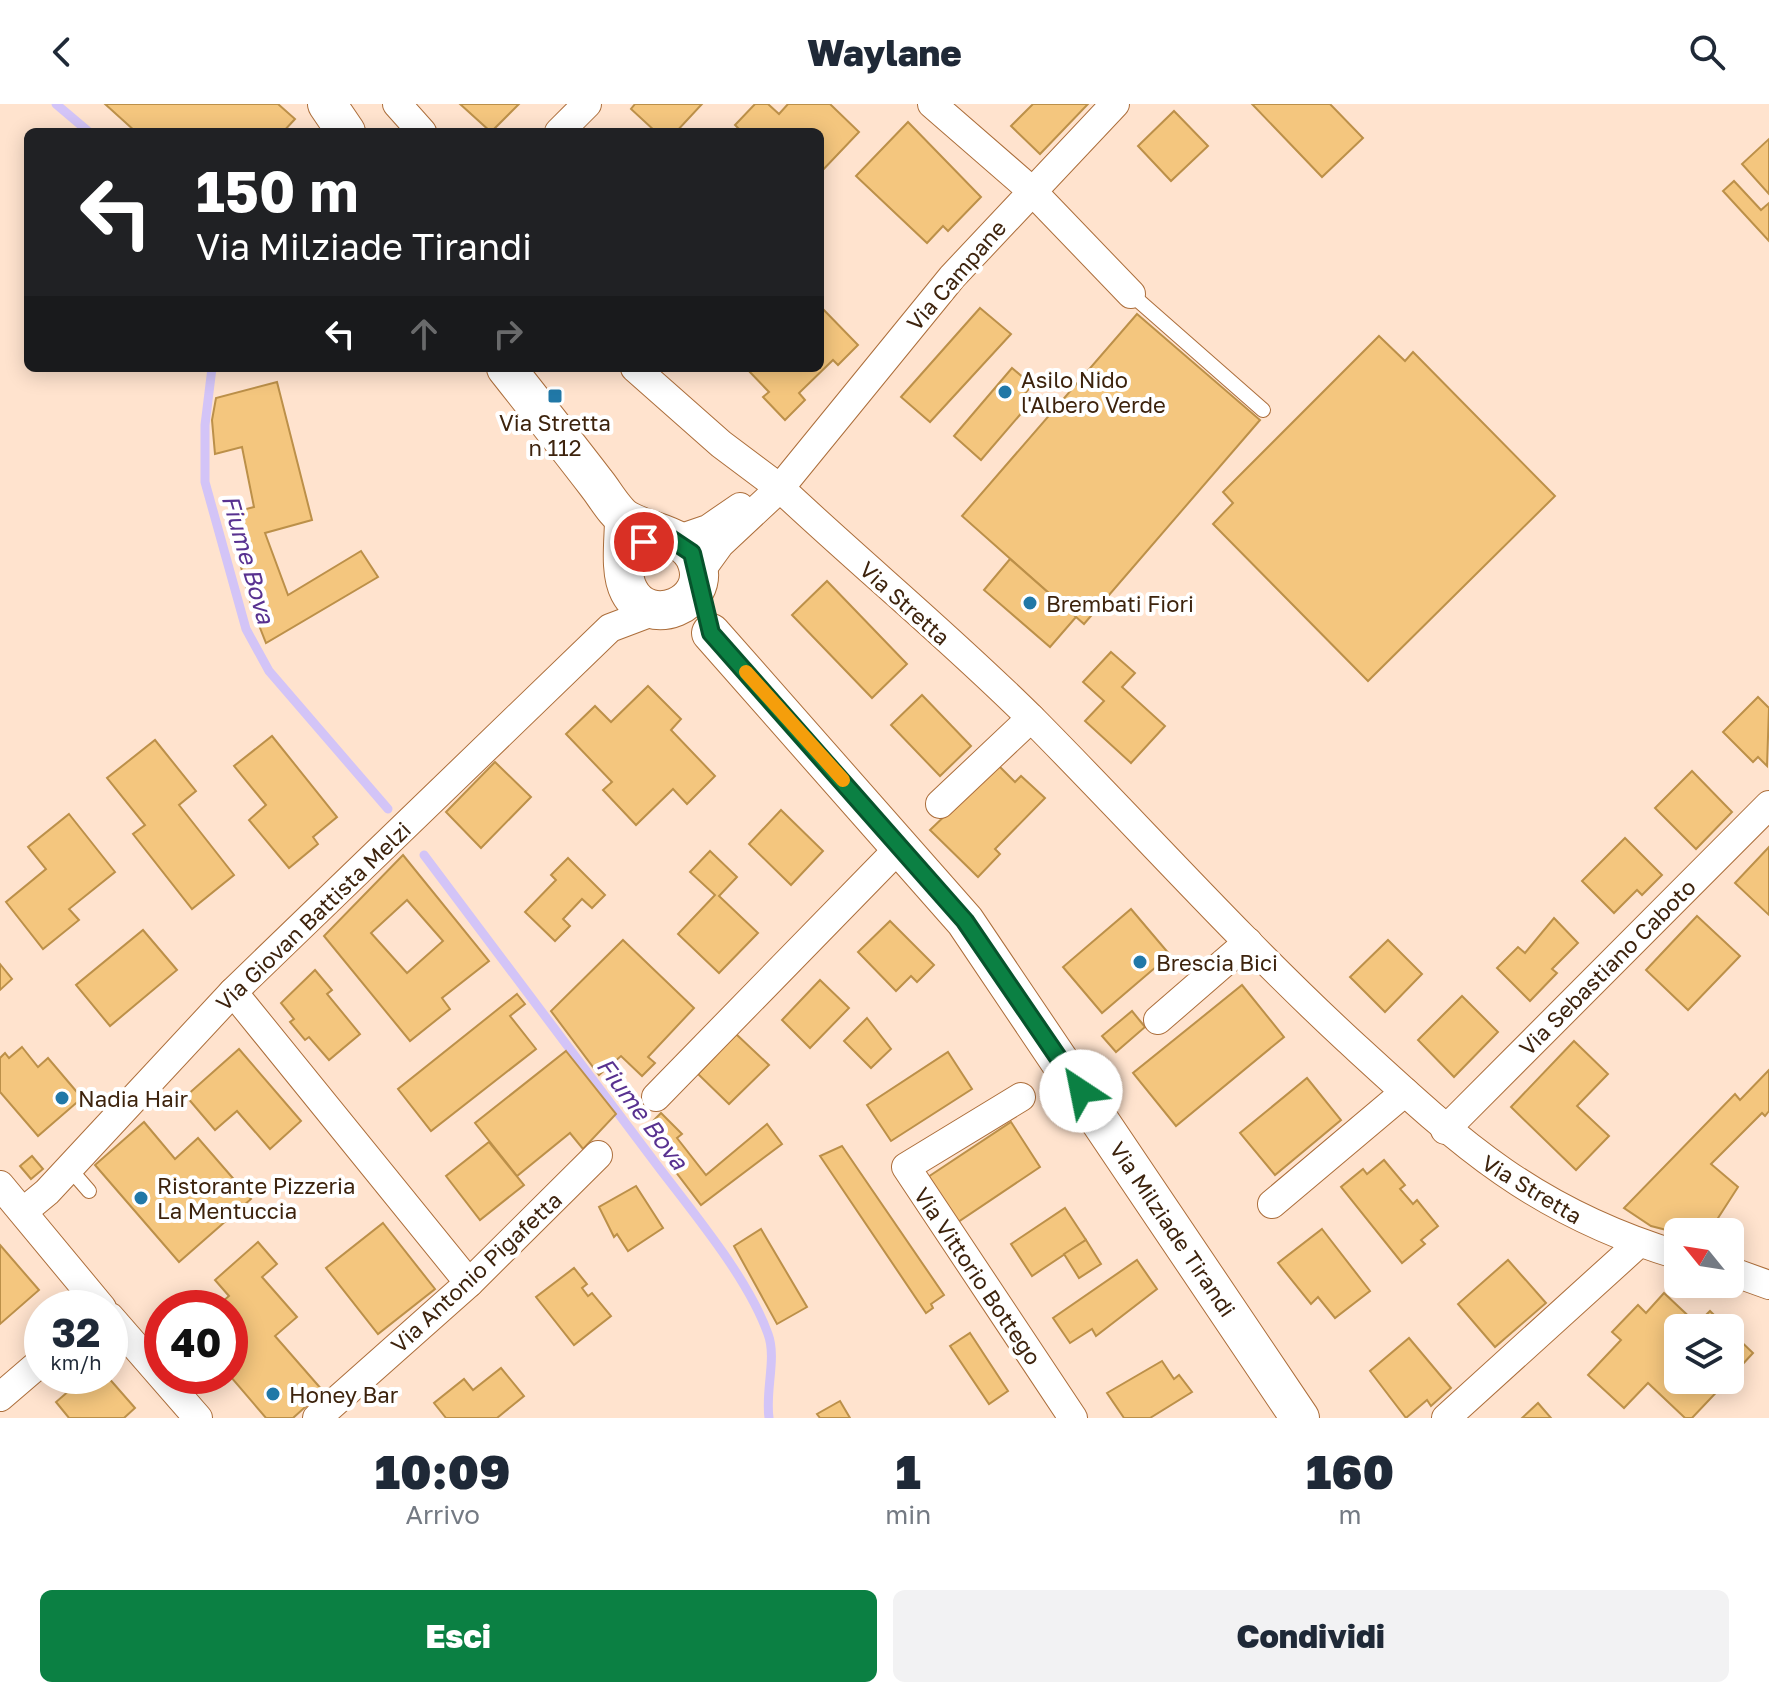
<!DOCTYPE html>
<html lang="it">
<style>
:root{--surface:#fff;--page:#f2f2f3;--text:#1f2937;--muted:#747a83;--accent:#0b8043}
body{margin:0;font-family:"Golos Text",sans-serif;background:var(--page);color:var(--text);height:100vh;display:flex;flex-direction:column;font-size:30px;white-space:nowrap}
*{box-sizing:border-box;margin:0}
p{font-size:26px;color:var(--muted)}
.icon{flex:none;width:44px;height:44px;fill:none;stroke:currentColor;stroke-width:2;stroke-linecap:round;stroke-linejoin:round}
.map{position:relative;height:1314px;overflow:hidden}
.drawer{display:flex;flex-direction:column;background:var(--surface);flex:1}
.drawer>*{flex:none}
.top-card{position:absolute;left:24px;top:24px;width:800px;height:244px;border-radius:12px;box-shadow:0 4px 20px #0003;background:#202124;color:#fff;overflow:hidden}
.needle{width:52px;rotate:300deg}
.buttons{position:absolute;left:1664px;top:1114px;display:grid;gap:16px}
.buttons a{display:grid;place-items:center;width:80px;height:80px;border-radius:12px;background:var(--surface);box-shadow:0 4px 20px #0003;font-size:40px}
.speed{position:absolute;left:24px;top:1186px;display:flex;gap:16px;font-size:40px;font-weight:700;text-align:center}
.speed>*{display:grid;place-content:center;width:104px;height:104px;border-radius:50%;background:var(--surface);box-shadow:0 4px 20px #0003;line-height:1}
.speed small{font-size:20px;font-weight:400}
.speed .limit{border:12px solid #d22;background:#fff;color:#111}
.pin{position:absolute;display:grid;place-items:center;width:68px;height:68px;color:#fff;margin:-34px;border:4px solid #fff;border-radius:50%;box-shadow:0 2px 8px #0007}
.me{position:absolute;width:88px;margin:-44px;rotate:326deg;stroke-linejoin:round;filter:drop-shadow(0 0 6px #0008)}
.turn{display:flex;align-items:center;gap:28px;height:168px;padding:0 40px;font-size:36px}
.turn .icon{width:104px;height:104px;stroke-width:2.5}
.turn b{display:block;font-size:56px;line-height:68px}
.lanes{display:flex;align-items:center;height:76px;padding:0 40px;background:#0003;justify-content:center;gap:40px;direction:ltr}
.lanes .off{opacity:.35}
.eta{display:flex;justify-content:space-evenly;align-items:center;height:136px;text-align:center}
.eta b{font-size:48px;font-weight:800;line-height:56px}
.cta{display:flex;gap:16px;margin-top:auto;padding:16px 40px}
.cta a{flex:1;height:92px;border-radius:12px;background:var(--accent);color:#fff;font-size:32px;font-weight:800;line-height:92px;text-align:center}
.cta a+a{background:var(--page);color:var(--text)}
header{display:flex;justify-content:space-between;align-items:center;height:104px;padding:0 40px;background:var(--surface);font-size:36px;font-weight:800}
.map>svg:first-child{display:block}
.lines{fill:none;stroke-linecap:round;stroke-linejoin:round}
.stream{stroke:#d3c4f7;stroke-width:9}
.building{fill:#f4c67e;stroke:#bc9049;stroke-width:2;fill-rule:evenodd}
.lane-casing{stroke:#ac6e3b;stroke-width:16}
.street-casing{stroke:#ac6e3b;stroke-width:30}
.secondary-casing{stroke:#ac6e3b;stroke-width:40}
.lane{stroke:#fff;stroke-width:14}
.street{stroke:#fff;stroke-width:28}
.secondary{stroke:#fff;stroke-width:38}
.route-casing{stroke:#07532c;stroke-width:20}
.route{stroke:#0b8043;stroke-width:14}
.slow{stroke:#f59e0b;stroke-width:14}
.poi-dot{fill:#2178a7;stroke:#fff;stroke-width:3}
.labels{text-anchor:middle;dominant-baseline:central;stroke-width:8;stroke-linejoin:round;paint-order:stroke}
.street-label{font-size:22px;fill:#3d230d;stroke:#fff}
.poi-label{font-size:22px;fill:#3d230d;stroke:#fff;text-anchor:start}
.water-label{font-size:24px;font-style:italic;fill:#583190;stroke:#fff}
</style>
<header><svg class="icon" aria-label="back" viewBox="0 0 24 24"><path d="M15 5l-7 7 7 7"/></svg>Waylane<svg class="icon" aria-label="search" viewBox="0 0 24 24"><circle cx="10" cy="10" r="6"/><path d="M15 15l6 6"/></svg></header>
<div class="map">
<svg width="1769" height="1314" viewBox="0 0 1769 1314">
<rect width="100%" height="100%" fill="#ffe3ce"/>
<g class="lines">
<g class="stream">
<polyline points="56,0 89,28"/>
<polyline points="212,264 205,321 205,378 246,525 269,567 388,705"/>
<path d="M 424,751 C 500,852 575,952 651,1053 C 689,1104 747,1171 768,1230 C 777,1254 765,1286 769,1314"/>
</g>
</g>
<g class="building">
<polygon points="105,0 278,0 295,15 283,28 136,28"/>
<polygon points="460,0 519,0 491,28"/>
<polygon points="635,0 702,0 676,28 656,28 631,5"/>
<polygon points="755,0 768,0 779,10 788,0 830,0 859,28 820,69 820,28 742,28 735,21"/>
<polygon points="1033,0 1088,0 1040,50 1011,22"/>
<polygon points="1252,0 1330,0 1363,34 1322,73"/>
<polygon points="1174,7 1208,42 1171,77 1138,42"/>
<polygon points="908,18 981,93 948,127 943,122 927,139 856,72"/>
<polygon points="1769,35 1769,90 1742,60"/>
<polygon points="1734,77 1761,106 1769,99 1769,137 1723,87"/>
<polygon points="820,202 858,241 838,261 833,256 799,289 805,296 785,316 763,293 769,288 746,264 820,264"/>
<polygon points="980,204 1011,230 930,318 901,293"/>
<polygon points="1137,210 1260,316 1084,520 962,412"/>
<polygon points="1379,232 1405,257 1413,248 1555,392 1368,577 1213,420 1233,399 1223,388"/>
<polygon points="1012,264 1032,281 1023,292 1031,298 981,356 954,332"/>
<polygon points="277,278 312,416 265,429 288,491 361,447 378,473 266,539 251,501 227,410 254,403 242,343 215,350 212,316 216,294"/>
<polygon points="1010,455 1076,513 1050,543 984,486"/>
<polygon points="827,477 907,560 872,594 792,511"/>
<polygon points="1111,548 1135,569 1122,583 1165,622 1131,659 1085,617 1104,597 1083,578"/>
<polygon points="648,582 681,615 671,626 715,672 687,700 673,685 636,721 603,686 612,678 566,630 595,602 611,618"/>
<polygon points="922,591 971,642 940,672 891,621"/>
<polygon points="1758,593 1769,604 1767,662 1758,653 1753,658 1723,628"/>
<polygon points="272,632 337,713 313,733 318,740 289,764 249,716 266,701 234,662"/>
<polygon points="155,636 196,687 179,701 234,771 192,805 133,730 145,721 107,674"/>
<polygon points="495,658 531,693 481,744 446,708"/>
<polygon points="998,661 1015,678 1021,672 1045,694 995,745 1000,750 978,773 930,726"/>
<polygon points="1692,667 1732,708 1696,745 1655,704"/>
<polygon points="781,706 823,747 791,781 749,740"/>
<polygon points="69,710 115,768 69,805 79,816 43,845 6,798 46,765 28,743"/>
<polygon points="1625,734 1662,771 1642,791 1637,786 1614,809 1582,777"/>
<polygon points="1769,743 1769,811 1735,779"/>
<polygon points="710,747 737,773 719,792 758,829 719,869 678,830 715,791 690,768"/>
<path d="M 403,751 L 489,857 L 442,894 L 450,905 L 410,937 L 324,832 ZM 407,796 L 443,837 L 407,869 L 371,829 Z"/>
<polygon points="568,754 605,791 592,804 582,795 563,815 570,822 555,837 525,808 556,776 551,771"/>
<polygon points="1131,805 1170,851 1102,909 1063,863"/>
<polygon points="1697,812 1740,852 1688,906 1646,866"/>
<polygon points="1554,814 1578,839 1552,865 1557,869 1530,897 1497,864 1518,843 1525,849"/>
<polygon points="890,817 934,861 917,878 911,872 896,887 858,848"/>
<polygon points="143,826 177,866 110,922 76,881"/>
<polygon points="623,836 694,904 648,953 655,959 642,972 621,952 599,971 551,907"/>
<polygon points="1388,836 1422,870 1385,908 1350,873"/>
<polygon points="0,860 12,875 0,886"/>
<polygon points="315,866 332,886 327,890 360,930 329,956 309,933 305,936 290,918 294,915 281,899"/>
<polygon points="820,876 849,904 810,944 782,916"/>
<polygon points="1242,881 1284,933 1176,1022 1133,969"/>
<polygon points="517,890 525,900 510,912 536,945 431,1027 398,985"/>
<polygon points="1462,892 1498,928 1454,973 1418,936"/>
<polygon points="1132,907 1145,923 1116,948 1102,932"/>
<polygon points="867,914 891,945 871,964 844,937"/>
<polygon points="736,930 769,961 729,1000 698,970"/>
<polygon points="1574,937 1608,970 1577,1002 1609,1032 1576,1066 1511,1003"/>
<polygon points="22,943 38,963 48,954 82,994 38,1032 0,988 0,954 5,949 9,954"/>
<polygon points="239,945 301,1017 270,1045 237,1007 215,1026 186,992"/>
<polygon points="566,947 616,1010 583,1045 570,1029 517,1072 475,1019"/>
<polygon points="948,948 972,985 891,1037 867,1001"/>
<polygon points="1769,966 1769,1007 1765,1012 1762,1009 1711,1060 1738,1083 1709,1128 1678,1129 1651,1122 1624,1104 1735,990 1740,996"/>
<polygon points="1307,974 1341,1016 1275,1071 1240,1029"/>
<polygon points="661,1009 682,1030 677,1034 706,1071 767,1020 782,1040 701,1101 644,1026"/>
<polygon points="144,1018 175,1055 198,1034 251,1095 179,1158 95,1061"/>
<polygon points="1011,1018 1040,1063 958,1118 928,1073"/>
<polygon points="489,1038 524,1081 480,1116 446,1072"/>
<polygon points="842,1042 944,1191 931,1200 933,1204 926,1209 820,1052"/>
<polygon points="32,1052 43,1065 31,1075 20,1062"/>
<polygon points="1384,1056 1405,1081 1400,1085 1413,1100 1417,1096 1438,1122 1421,1136 1425,1140 1402,1159 1341,1083 1363,1065 1367,1070"/>
<polygon points="636,1082 663,1124 628,1147 617,1130 614,1133 599,1103"/>
<polygon points="1065,1104 1086,1136 1032,1172 1011,1140"/>
<polygon points="383,1119 435,1185 378,1230 326,1164"/>
<polygon points="761,1125 807,1203 777,1220 734,1142"/>
<polygon points="1322,1125 1370,1187 1335,1214 1318,1193 1311,1200 1278,1159"/>
<polygon points="1086,1136 1101,1160 1079,1174 1064,1150"/>
<polygon points="258,1138 277,1160 262,1173 297,1213 275,1232 323,1287 293,1314 266,1314 230,1272 230,1204 215,1204 229,1192 215,1176"/>
<polygon points="0,1141 39,1186 0,1220"/>
<polygon points="1137,1156 1157,1185 1096,1232 1092,1225 1070,1239 1053,1214"/>
<polygon points="1508,1156 1546,1199 1495,1243 1458,1200"/>
<polygon points="574,1164 587,1180 582,1184 588,1192 592,1189 611,1212 574,1241 536,1193"/>
<polygon points="1664,1189 1697,1220 1710,1207 1727,1224 1678,1224 1678,1276 1728,1276 1692,1314 1685,1314 1648,1279 1624,1304 1588,1271 1621,1236 1612,1228 1638,1201 1646,1209"/>
<polygon points="1730,1227 1753,1249 1730,1274"/>
<polygon points="970,1229 1008,1287 989,1300 950,1242"/>
<polygon points="1409,1234 1451,1284 1431,1302 1427,1296 1406,1314 1370,1267"/>
<polygon points="1162,1257 1174,1275 1179,1271 1192,1288 1150,1314 1124,1314 1107,1289"/>
<polygon points="501,1264 524,1292 497,1314 446,1314 434,1299 464,1275 473,1286"/>
<polygon points="86,1272 107,1272 135,1304 124,1314 69,1314 56,1298"/>
<polygon points="840,1297 850,1314 820,1314 817,1310"/>
<polygon points="1538,1299 1551,1314 1522,1314"/>
</g>
<g class="lines">
<g class="lane-casing">
<g id="lane">
<polyline points="1131,190 1263,306"/>
<polyline points="69,1064 89,1087"/>
</g>
</g>
<g class="street-casing">
<g id="street">
<polyline points="397,0 422,28"/>
<polyline points="932,0 1031,86 1131,190"/>
<polyline points="559,28 587,0"/>
<polyline points="635,264 721,340 769,376"/>
<path d="M 780,384 C 863,462 953,536 1034,617 C 1139,723 1238,834 1348,936 C 1457,1036 1531,1107 1678,1151"/>
<polyline points="676,436 708,425 740,403"/>
<polyline points="699,469 720,440 780,384 952,173 1115,0"/>
<polyline points="940,700 1031,614"/>
<polyline points="233,888 469,1179"/>
<polyline points="1158,916 1248,838"/>
<polyline points="656,993 901,742"/>
<polyline points="1021,993 906,1063 1073,1314"/>
<polyline points="1445,1026 1769,701"/>
<polyline points="0,1081 102,1204"/>
<polyline points="1272,1100 1405,988"/>
<polyline points="24,1107 47,1088 233,888 610,524 655,507"/>
<polyline points="1730,1167 1769,1181"/>
<polyline points="110,1213 198,1314"/>
<polyline points="0,1293 42,1257"/>
<polyline points="317,1314 469,1179 598,1051"/>
<polyline points="1446,1314 1639,1139"/>
</g>
</g>
<g class="secondary-casing">
<g id="secondary">
<polyline points="327,0 346,28"/>
<path d="M 506,264 C 536,302 566,340 596,379 C 605,390 615,409 627,416 C 649,429 688,430 697,459 C 711,500 649,526 629,487 C 619,468 624,436 624,415"/>
<polyline points="711,529 965,817 1300,1314"/>
</g>
</g>
<use href="#lane" class="lane"/>
<use href="#street" class="street"/>
<use href="#secondary" class="secondary"/>
</g>
<g class="lines">
<g class="route-casing">
<polyline id="route" points="644,438 668,433 692,449 711,529 965,817 1081,987"/>
</g>
<use href="#route" class="route"/>
<polyline class="slow" points="746,568 843,676"/>
</g>
<g class="poi-dot">
<circle cx="1005" cy="288" r="8"/>
<rect x="547" y="284" width="16" height="16" rx="4"/>
<circle cx="1030" cy="499" r="8"/>
<circle cx="1140" cy="858" r="8"/>
<circle cx="62" cy="994" r="8"/>
<circle cx="141" cy="1094" r="8"/>
<circle cx="273" cy="1290" r="8"/>
</g>
<g class="labels">
<g class="street-label">
<text transform="translate(956 171) rotate(-49)">Via Campane</text>
<text transform="translate(905 499) rotate(42)">Via Stretta</text>
<text transform="translate(313 812) rotate(-44)">Via Giovan Battista Melzi</text>
<text transform="translate(1607 863) rotate(-45)">Via Sebastiano Caboto</text>
<text transform="translate(1532 1085) rotate(31)">Via Stretta</text>
<text transform="translate(1173 1125) rotate(56)">Via Milziade Tirandi</text>
<text transform="translate(476 1168) rotate(-43)">Via Antonio Pigafetta</text>
<text transform="translate(978 1172) rotate(56)">Via Vittorio Bottego</text>
</g>
<g class="poi-label">
<text x="1021" y="275">Asilo Nido<tspan x="1021" dy="25">l'Albero Verde</tspan></text>
<text x="555" y="318" text-anchor="middle">Via Stretta<tspan x="555" dy="25">n 112</tspan></text>
<text x="1046" y="499">Brembati Fiori</text>
<text x="1156" y="858">Brescia Bici</text>
<text x="78" y="994">Nadia Hair</text>
<text x="157" y="1081">Ristorante Pizzeria<tspan x="157" dy="25">La Mentuccia</tspan></text>
<text x="289" y="1290">Honey Bar</text>
</g>
<g class="water-label">
<text transform="translate(249 455) rotate(74)">Fiume Bova</text>
<text transform="translate(643 1009) rotate(53)">Fiume Bova</text>
</g>
</g>
</svg>
<div class="buttons">
<a><svg class="needle" viewBox="-14 -14 28 28"><path d="M0-13l5 13h-10z" fill="#e53935"/><path d="M0 13l5-13h-10z" fill="#747a83"/></svg></a>
<a><svg class="icon" aria-label="layers" viewBox="0 0 24 24"><path d="M12 4l9 5-9 5-9-5zM3 14l9 5 9-5"/></svg></a>
</div>
<div class="speed"><div>32<small>km/h</small></div><div class="limit">40</div></div>
<div class="pin" style="left:644px;top:438px;background:#d93025"><svg class="icon" aria-label="arrive" viewBox="0 0 24 24"><path d="M6 21V4h12l-3 4 3 4H6"/></svg></div>
<svg class="me" style="left:1081px;top:987px" viewBox="-20 -20 40 40"><circle r="19" fill="#fff"/><path d="M0-13L10 11 0 6-10 11z" fill="#0b8043"/></svg>
<div class="top-card">
<div class="turn"><svg class="icon" aria-label="left" viewBox="0 0 24 24"><path d="M17 20v-9H6M10 6l-5 5 5 5"/></svg><div><b>150 m</b>Via Milziade Tirandi</div></div>
<div class="lanes"><svg class="icon" aria-label="left" viewBox="0 0 24 24"><path d="M17 20v-9H6M10 6l-5 5 5 5"/></svg><svg class="icon off" aria-label="ahead" viewBox="0 0 24 24"><path d="M12 20V5M6 11l6-6 6 6"/></svg><svg class="icon off" aria-label="right" viewBox="0 0 24 24"><path d="M7 20v-9h11M14 6l5 5-5 5"/></svg></div>
</div>
</div>
<section class="drawer">
<div class="eta">
<div><b>10:09</b><p>Arrivo</p></div>
<div><b>1</b><p>min</p></div>
<div><b>160</b><p>m</p></div>
</div>
<div class="cta"><a>Esci</a><a>Condividi</a></div>
</section>
